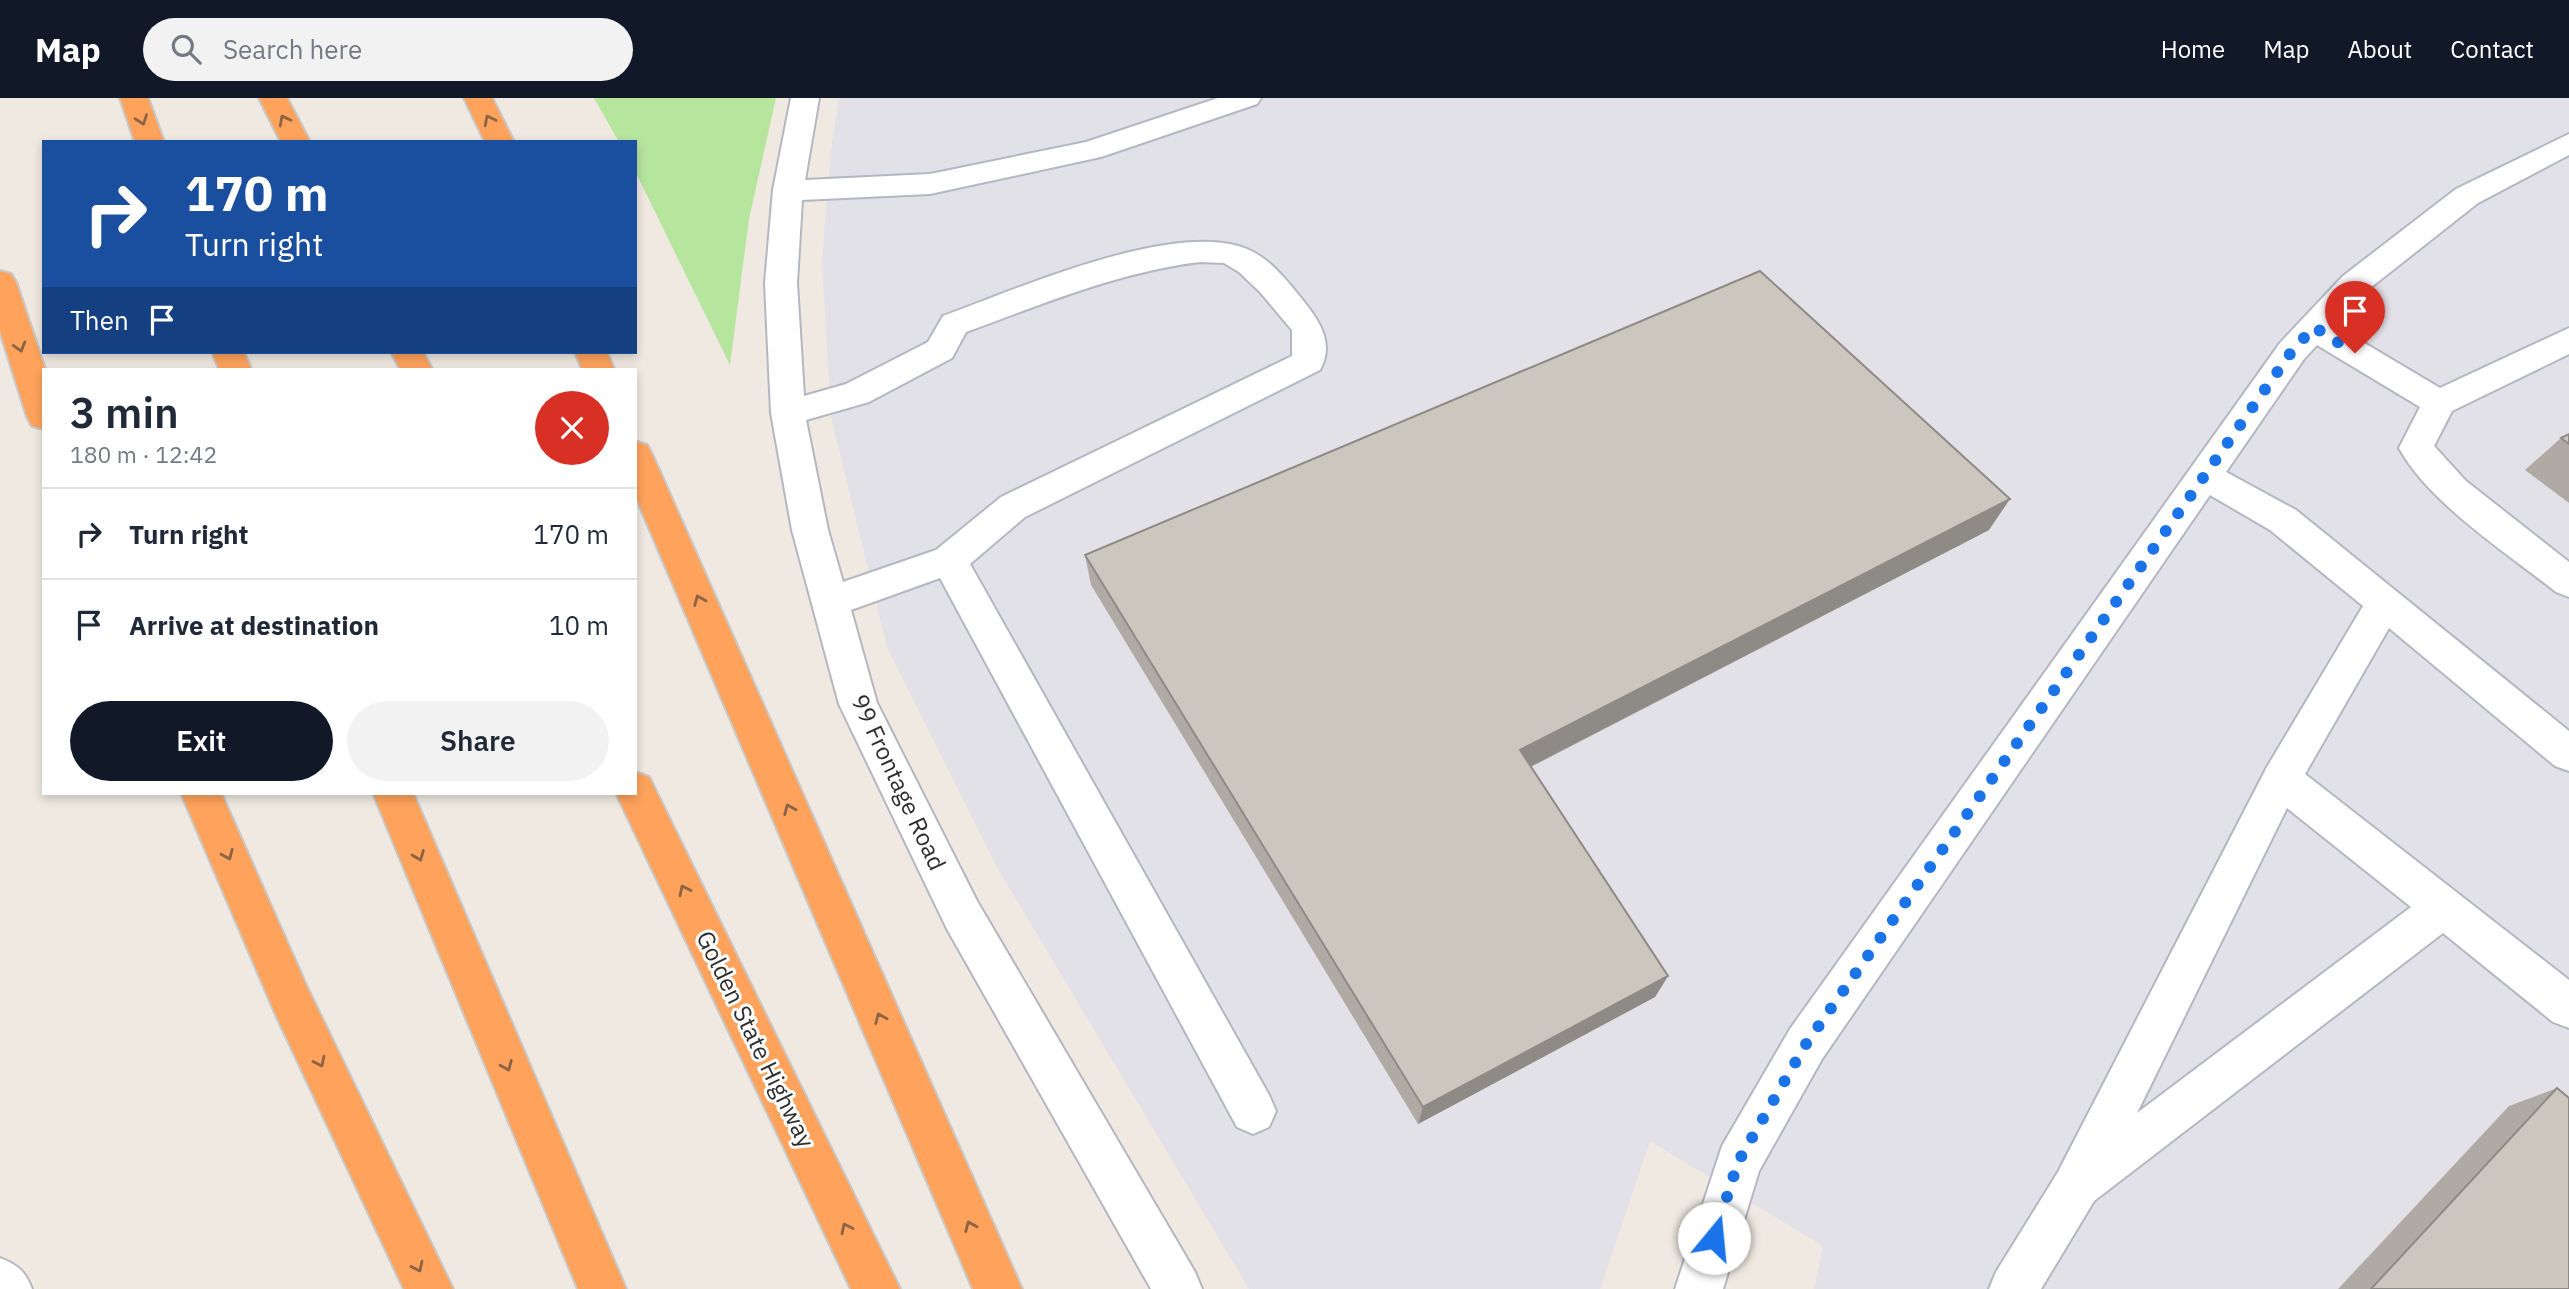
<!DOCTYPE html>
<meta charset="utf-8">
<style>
:root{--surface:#fff;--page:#f2f2f3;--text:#1f2937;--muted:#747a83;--line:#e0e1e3;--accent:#111827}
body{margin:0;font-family:"IBM Plex Sans",sans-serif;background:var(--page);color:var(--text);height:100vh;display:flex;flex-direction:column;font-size:26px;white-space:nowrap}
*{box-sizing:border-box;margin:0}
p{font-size:23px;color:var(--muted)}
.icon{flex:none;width:38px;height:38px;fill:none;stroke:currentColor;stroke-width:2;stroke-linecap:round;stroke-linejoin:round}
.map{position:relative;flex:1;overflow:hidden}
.sheet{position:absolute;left:42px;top:270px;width:595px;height:427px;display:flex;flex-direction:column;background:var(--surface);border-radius:0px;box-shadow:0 4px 10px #0003}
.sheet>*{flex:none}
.hud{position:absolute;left:42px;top:42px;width:595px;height:214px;border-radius:0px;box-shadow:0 4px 10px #0003;background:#1a4fa0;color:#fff;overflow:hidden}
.pin{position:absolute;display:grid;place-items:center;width:60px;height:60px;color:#fff;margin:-72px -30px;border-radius:50% 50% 50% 0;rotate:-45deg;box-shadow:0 0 7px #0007}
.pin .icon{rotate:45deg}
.me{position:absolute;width:77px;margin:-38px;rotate:17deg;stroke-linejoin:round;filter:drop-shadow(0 0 5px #0008)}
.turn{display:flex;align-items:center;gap:24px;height:147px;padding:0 28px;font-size:32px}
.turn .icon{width:91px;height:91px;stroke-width:2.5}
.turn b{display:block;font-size:49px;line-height:60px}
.then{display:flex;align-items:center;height:66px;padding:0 28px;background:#0003;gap:14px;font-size:26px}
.round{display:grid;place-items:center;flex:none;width:74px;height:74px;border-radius:37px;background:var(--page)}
.headline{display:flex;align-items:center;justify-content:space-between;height:119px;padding:0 28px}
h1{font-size:42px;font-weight:600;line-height:52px}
.primary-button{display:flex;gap:14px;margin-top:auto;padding:14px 28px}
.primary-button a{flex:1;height:80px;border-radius:42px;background:var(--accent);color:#fff;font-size:28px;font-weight:600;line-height:80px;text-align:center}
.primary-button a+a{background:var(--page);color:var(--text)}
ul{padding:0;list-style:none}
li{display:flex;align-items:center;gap:21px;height:91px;padding:0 28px;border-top:2px solid var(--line)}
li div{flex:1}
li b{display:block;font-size:26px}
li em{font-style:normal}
header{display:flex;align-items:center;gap:42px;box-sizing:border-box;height:98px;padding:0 35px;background:var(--accent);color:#fff}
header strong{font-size:33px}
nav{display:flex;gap:38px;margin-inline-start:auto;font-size:24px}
.search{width:490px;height:63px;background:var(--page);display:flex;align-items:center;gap:18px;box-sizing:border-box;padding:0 24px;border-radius:38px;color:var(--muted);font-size:26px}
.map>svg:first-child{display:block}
.industrial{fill:#e3e1e8}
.green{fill:#b6e59e}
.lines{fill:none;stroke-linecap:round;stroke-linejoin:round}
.minor-casing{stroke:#b4b7c1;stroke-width:4}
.highway-casing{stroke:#c9c9c9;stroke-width:4}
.minor{fill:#fff;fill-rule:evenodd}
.highway{fill:#ffa35c;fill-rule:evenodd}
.wall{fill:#afaba4}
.shaded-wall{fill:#8e8b86}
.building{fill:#cbc7bf;stroke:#8e8b86;stroke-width:2}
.oneway{stroke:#8c6343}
.route{stroke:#1a73e8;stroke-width:12;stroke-dasharray:0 21.6}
.labels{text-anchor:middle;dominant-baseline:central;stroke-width:6;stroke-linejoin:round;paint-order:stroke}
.street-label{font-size:24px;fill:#2e2e2e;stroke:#fff}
</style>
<header>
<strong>Map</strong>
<div class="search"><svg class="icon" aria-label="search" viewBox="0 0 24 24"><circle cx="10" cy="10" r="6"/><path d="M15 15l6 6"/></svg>Search here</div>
<nav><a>Home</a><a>Map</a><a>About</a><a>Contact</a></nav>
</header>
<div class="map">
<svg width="2569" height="1191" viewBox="0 0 2569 1191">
<rect width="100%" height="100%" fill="#efe9e1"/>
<polygon class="industrial" points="839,0 2569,0 2569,1191 1814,1191 1823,1148 1650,1043 1600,1191 1249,1191 998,771 887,549 831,319 822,163 831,52"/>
<polygon class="green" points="594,0 776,0 749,121 730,267 635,73 635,44 619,44"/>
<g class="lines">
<g class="minor-casing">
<g id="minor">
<path d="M 791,0 L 819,0 L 805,82 L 930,76 L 1086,44 L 1218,0 L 1261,0 L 1257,6 L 1101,59 L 930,96 L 802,102 L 797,185 L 804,298 L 846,286 L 928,244 L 943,218 C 1015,192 1174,121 1247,151 C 1271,161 1289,185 1305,205 C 1321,225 1334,247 1320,272 L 1025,419 L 970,466 L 1269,997 L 1276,1013 L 1269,1029 L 1253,1036 L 1237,1029 L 940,480 L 851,512 L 877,605 L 977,803 L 1195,1174 L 1202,1191 L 1151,1191 L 947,831 L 839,606 L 792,432 L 771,315 L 765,185 L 773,92 ZM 1200,164 L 1224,165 L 1239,174 L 1260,194 L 1292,232 L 1292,258 L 1001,399 L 936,452 L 843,484 L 828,432 L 806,322 L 869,304 L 952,260 L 966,234 C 1043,206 1118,174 1200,164 Z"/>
<path d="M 2569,36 L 2569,57 L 2478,105 L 2365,194 L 2334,227 L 2440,290 L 2569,230 L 2569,256 L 2452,313 L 2434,348 L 2466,383 L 2569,464 L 2569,499 L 2556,494 C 2507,455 2429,405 2399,350 L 2420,309 L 2317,247 L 2304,261 L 2226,374 L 2296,412 L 2569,633 L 2569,673 L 2555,668 L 2389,530 L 2305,676 L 2569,882 L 2569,930 L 2553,924 L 2443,835 L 2094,1103 L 2041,1191 L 1989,1191 L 1996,1174 L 2058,1074 L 2267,669 L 2363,508 L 2270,432 L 2210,397 L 1822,961 L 1759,1073 L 1723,1191 L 1675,1191 L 1722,1048 L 1790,931 L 2280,245 L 2343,178 L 2456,91 ZM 2287,710 L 2411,809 L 2137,1015 Z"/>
<path d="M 0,1160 C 18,1167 25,1173 32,1191 L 0,1191 Z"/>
</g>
</g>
<g class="highway-casing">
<g id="highway">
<polygon points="120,0 148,0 164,44 135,44"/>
<polygon points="259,0 287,0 310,44 281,44"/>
<polygon points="464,0 492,0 514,44 485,44"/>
<polygon points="0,173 11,176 16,184 45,271 44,331 32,328 27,319 0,233"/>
<polygon points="212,254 244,254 251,271 219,271"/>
<polygon points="391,254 423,254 432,271 400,271"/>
<polygon points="575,254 607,254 614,271 582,271"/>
<polygon points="635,343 647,347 652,356 1022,1191 973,1191 635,397"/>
<polygon points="635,674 649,679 900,1191 851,1191 616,695 635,695"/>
<polygon points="181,695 221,695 306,887 453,1191 404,1191 276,917"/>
<polygon points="373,695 413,695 626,1191 578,1191"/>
</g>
</g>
<use href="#minor" class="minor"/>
<use href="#highway" class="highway"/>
</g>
<g class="wall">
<polygon points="2569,336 2569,405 2525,372 2561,340"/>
<polygon points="1989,432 1531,669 1668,878 1655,899 1418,1026 1091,487 1085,457"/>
<polygon points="2557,990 2569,1191 2338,1191 2509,1008"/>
</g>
<g class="shaded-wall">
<polygon points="2010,401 1989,432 1512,678 1520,652"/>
<polygon points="1668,878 1655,899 1418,1026 1423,1009"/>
</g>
<g class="building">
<polygon points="1760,173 2010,401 1520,652 1668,878 1423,1009 1085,457"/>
<polygon points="2569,336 2569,346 2561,340"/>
<polygon points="2557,990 2569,1000 2569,1191 2371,1191"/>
</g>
<defs><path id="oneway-chevron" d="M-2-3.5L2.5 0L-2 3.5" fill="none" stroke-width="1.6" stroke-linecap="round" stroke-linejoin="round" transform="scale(1.75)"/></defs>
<g class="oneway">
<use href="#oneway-chevron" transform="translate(142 22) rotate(70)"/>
<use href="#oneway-chevron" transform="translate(284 22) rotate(-118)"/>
<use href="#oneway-chevron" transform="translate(489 22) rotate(-117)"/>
<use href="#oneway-chevron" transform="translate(20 249) rotate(73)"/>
<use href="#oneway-chevron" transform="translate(699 502) rotate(-113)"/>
<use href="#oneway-chevron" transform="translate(789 711) rotate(-113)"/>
<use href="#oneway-chevron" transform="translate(228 757) rotate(66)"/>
<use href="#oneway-chevron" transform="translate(419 758) rotate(68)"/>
<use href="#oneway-chevron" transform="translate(684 792) rotate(-116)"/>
<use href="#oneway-chevron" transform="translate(880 920) rotate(-113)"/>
<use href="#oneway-chevron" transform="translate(320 964) rotate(64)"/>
<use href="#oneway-chevron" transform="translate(507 968) rotate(67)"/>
<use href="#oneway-chevron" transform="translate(970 1128) rotate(-113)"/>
<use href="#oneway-chevron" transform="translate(846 1130) rotate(-116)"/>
<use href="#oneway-chevron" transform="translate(418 1169) rotate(64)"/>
</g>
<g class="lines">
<polyline class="route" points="1714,1140 1738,1064 1806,946 2292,253 2314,229 2355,255"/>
</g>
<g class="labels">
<g class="street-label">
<text transform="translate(899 684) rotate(65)">99 Frontage Road</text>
<text transform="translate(756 941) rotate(64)">Golden State Highway</text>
</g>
</g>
</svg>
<div class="pin" style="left:2355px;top:255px;background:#d93025"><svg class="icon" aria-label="arrive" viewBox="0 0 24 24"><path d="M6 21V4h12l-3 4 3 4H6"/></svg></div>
<svg class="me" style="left:1714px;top:1140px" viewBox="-20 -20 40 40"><circle r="19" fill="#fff"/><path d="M0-13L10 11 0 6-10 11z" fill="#1a73e8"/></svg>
<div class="hud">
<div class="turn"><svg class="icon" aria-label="right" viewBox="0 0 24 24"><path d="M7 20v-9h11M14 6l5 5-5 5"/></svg><div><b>170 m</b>Turn right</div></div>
<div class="then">Then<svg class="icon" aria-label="arrive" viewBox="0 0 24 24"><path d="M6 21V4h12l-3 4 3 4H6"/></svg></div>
</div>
<section class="sheet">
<div class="headline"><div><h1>3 min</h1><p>180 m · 12:42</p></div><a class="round" style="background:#d93025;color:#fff"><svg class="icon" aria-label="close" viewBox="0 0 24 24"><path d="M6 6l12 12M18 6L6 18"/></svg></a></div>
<ul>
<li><svg class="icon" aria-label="right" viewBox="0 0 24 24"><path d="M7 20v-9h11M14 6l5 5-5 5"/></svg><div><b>Turn right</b></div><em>170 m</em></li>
<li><svg class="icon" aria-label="arrive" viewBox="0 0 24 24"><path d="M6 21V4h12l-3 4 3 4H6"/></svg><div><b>Arrive at destination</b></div><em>10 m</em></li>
</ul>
<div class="primary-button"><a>Exit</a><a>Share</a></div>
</section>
</div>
